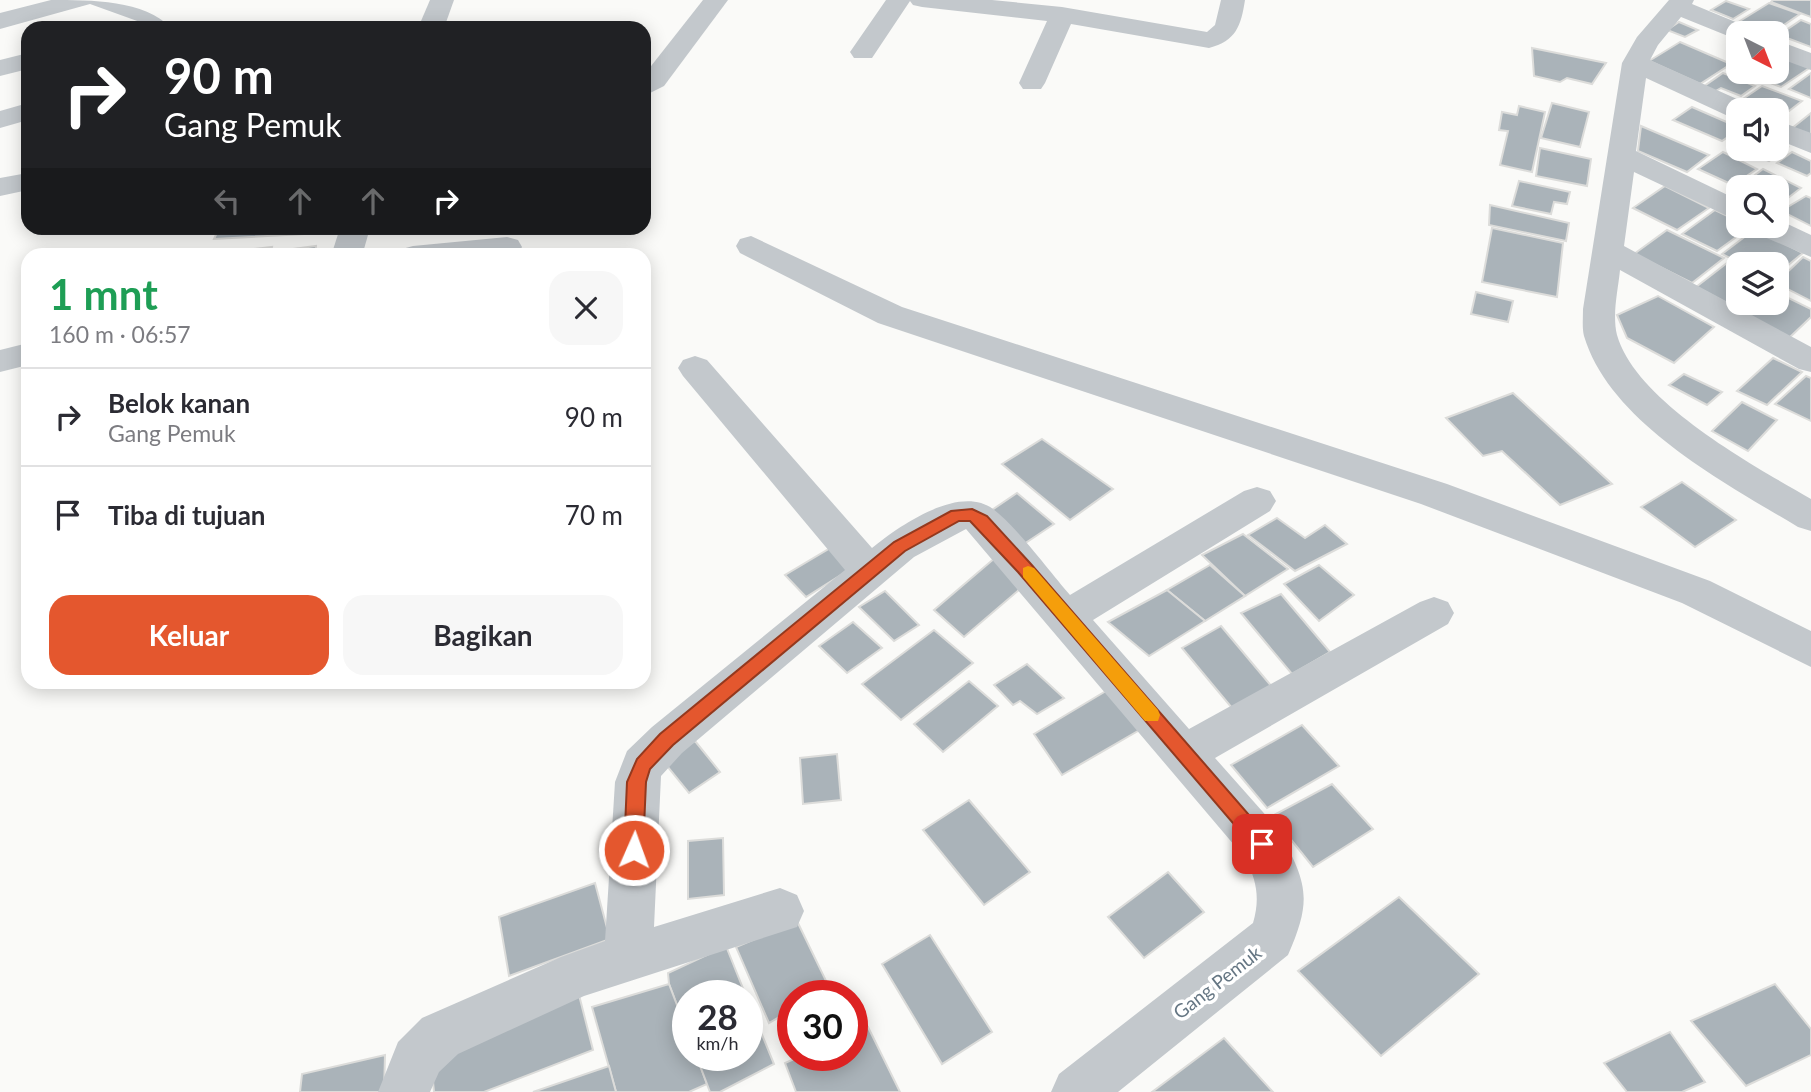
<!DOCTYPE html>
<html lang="id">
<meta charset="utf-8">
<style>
:root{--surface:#fff;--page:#f7f7f7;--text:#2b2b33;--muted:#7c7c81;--line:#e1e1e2;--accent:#e4572e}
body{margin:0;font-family:Lato,sans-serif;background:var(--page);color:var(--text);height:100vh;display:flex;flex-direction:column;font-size:26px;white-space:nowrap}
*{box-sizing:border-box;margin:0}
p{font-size:23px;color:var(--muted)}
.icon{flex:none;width:38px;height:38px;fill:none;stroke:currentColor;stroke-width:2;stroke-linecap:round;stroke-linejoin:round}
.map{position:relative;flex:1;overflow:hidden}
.side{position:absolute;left:21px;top:248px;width:630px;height:441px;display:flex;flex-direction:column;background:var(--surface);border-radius:21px;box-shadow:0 4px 18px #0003}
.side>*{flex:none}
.top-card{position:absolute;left:21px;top:21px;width:630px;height:214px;border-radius:21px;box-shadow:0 4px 18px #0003;background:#202124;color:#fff;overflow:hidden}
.needle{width:46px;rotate:138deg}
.controls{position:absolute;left:1726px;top:21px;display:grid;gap:14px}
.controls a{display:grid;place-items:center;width:63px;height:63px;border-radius:14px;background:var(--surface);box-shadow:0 4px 18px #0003;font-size:35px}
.speed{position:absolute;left:672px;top:980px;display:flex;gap:14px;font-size:35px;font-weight:700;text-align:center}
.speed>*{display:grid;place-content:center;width:91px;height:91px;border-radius:50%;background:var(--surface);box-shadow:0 4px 18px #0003;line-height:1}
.speed small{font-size:18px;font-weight:400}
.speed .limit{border:10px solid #d22;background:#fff;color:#111}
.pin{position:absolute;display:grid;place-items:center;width:60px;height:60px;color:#fff;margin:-30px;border-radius:14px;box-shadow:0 4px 10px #0006}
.me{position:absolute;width:77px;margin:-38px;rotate:2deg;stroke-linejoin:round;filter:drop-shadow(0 0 5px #0008)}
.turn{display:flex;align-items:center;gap:24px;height:147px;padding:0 28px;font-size:32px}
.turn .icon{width:91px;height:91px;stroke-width:2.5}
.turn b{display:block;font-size:49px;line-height:60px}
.lanes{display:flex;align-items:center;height:66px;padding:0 28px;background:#0003;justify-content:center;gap:35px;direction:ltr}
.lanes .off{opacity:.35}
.round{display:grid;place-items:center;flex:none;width:74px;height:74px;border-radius:21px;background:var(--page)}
.overview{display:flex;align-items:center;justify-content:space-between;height:119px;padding:0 28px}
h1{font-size:42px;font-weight:700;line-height:52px;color:#1e9e55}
.cta{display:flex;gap:14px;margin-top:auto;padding:14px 28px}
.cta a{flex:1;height:80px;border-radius:21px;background:var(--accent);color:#fff;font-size:28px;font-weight:700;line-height:80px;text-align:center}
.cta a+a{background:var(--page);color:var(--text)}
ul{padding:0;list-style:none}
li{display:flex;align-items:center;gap:21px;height:98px;padding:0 28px;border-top:2px solid var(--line)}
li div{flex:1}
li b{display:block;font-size:26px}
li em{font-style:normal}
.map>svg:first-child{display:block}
.building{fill:#aab3b9;stroke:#dcdcda;stroke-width:2}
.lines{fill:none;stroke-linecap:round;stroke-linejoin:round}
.minor{fill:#c3c8cc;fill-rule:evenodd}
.route{fill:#e4572e;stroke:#94391e;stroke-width:2}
.slow{fill:#f59e0b}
.labels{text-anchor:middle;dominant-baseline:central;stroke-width:7;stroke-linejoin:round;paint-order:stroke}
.street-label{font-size:19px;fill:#657683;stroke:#fff}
</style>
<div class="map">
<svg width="1811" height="1092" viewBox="0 0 1811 1092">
<rect width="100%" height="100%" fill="#fafaf8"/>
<g class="building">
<polygon points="1773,0 1811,0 1811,17 1771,2"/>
<polygon points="1726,1 1749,9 1733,19 1711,10"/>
<polygon points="1769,3 1800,14 1772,33 1758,33 1735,24"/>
<polygon points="1801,20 1811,24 1811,47 1779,35"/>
<polygon points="1679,22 1698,30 1685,37 1667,30"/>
<polygon points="1680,42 1731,64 1700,84 1649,61"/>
<polygon points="1532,48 1606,63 1592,84 1567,78 1560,82 1534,76"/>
<polygon points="1776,53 1811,67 1781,87 1747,74 1776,72"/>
<polygon points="1723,73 1755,86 1741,96 1721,88 1712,93 1700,89"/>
<polygon points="1811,73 1811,98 1789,89"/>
<polygon points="1762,86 1802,101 1785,114 1776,110 1747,110 1734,105"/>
<polygon points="1552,103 1589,112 1580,147 1541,138"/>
<polygon points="1519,106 1545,112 1532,172 1500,165 1508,131 1499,130 1502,112 1517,115"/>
<polygon points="1692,107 1738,127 1738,130 1722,141 1673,120"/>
<polygon points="1811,113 1811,137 1791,129"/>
<polygon points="1641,126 1709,155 1687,172 1638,151"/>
<polygon points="1776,142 1788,147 1769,161 1740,149 1776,149"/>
<polygon points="1540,148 1591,159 1587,186 1536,176"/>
<polygon points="1723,152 1757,169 1733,185 1698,169"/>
<polygon points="1792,152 1811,161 1811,173 1807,176 1777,163"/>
<polygon points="1763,169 1801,188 1776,207 1776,187 1739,187"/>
<polygon points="1519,181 1570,192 1567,204 1554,202 1551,214 1512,206"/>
<polygon points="1665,186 1709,208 1677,230 1633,208"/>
<polygon points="1806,196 1811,198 1811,226 1781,211"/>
<polygon points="1490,205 1569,223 1566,241 1489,225"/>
<polygon points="1715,210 1738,221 1738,226 1750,227 1717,251 1682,234"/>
<polygon points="219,228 343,228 341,232 214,239"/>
<polygon points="432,228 462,228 461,233 431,234"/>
<polygon points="1492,228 1563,243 1557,297 1482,282"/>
<polygon points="1755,229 1803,253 1776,275 1776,264 1742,264 1722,254"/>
<polygon points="1667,230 1724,258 1692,283 1634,254"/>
<polygon points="316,246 315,256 285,256 286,250"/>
<polygon points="272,247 270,256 236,256 237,251"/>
<polygon points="1803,257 1811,261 1811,301 1776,283"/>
<polygon points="1727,263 1738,268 1738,303 1750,303 1740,310 1696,287"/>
<polygon points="1476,292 1513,301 1508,322 1471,314"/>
<polygon points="1776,292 1811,309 1811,317 1788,339 1744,317 1762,303 1776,303"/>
<polygon points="1658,296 1714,327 1674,363 1627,338 1617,315"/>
<polygon points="1773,358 1802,372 1767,405 1737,391"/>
<polygon points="1684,374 1722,392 1707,405 1669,385"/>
<polygon points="1806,376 1811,378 1811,421 1775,404"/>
<polygon points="1513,393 1612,484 1560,505 1502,451 1483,456 1446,418"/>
<polygon points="1742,402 1777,420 1748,451 1712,431"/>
<polygon points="1042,439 1113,489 1070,520 1002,464"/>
<polygon points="1682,482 1736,520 1695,547 1641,507"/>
<polygon points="1017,493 1054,524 1021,546 986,514"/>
<polygon points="1277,518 1305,538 1325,525 1347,544 1295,571 1248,535"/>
<polygon points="1243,534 1288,569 1245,596 1202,555"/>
<polygon points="832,547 852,568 806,597 785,575"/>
<polygon points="996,557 1027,583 964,637 934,610"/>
<polygon points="1210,565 1245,596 1205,621 1167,590"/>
<polygon points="1319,565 1354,595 1319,621 1284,584"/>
<polygon points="1167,590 1205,621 1149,656 1108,622"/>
<polygon points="885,591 919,625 894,641 859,607"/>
<polygon points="1281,594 1330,652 1292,674 1241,613"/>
<polygon points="853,622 882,648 847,673 819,646"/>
<polygon points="1221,626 1278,694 1237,714 1182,648"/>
<polygon points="934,630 973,663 901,720 862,684"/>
<polygon points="1027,664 1064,698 1037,714 1020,701 1013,705 994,685"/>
<polygon points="969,681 998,706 943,752 914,724"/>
<polygon points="1111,688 1143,728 1062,775 1034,734"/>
<polygon points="1302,725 1339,766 1267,808 1231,765"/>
<polygon points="695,741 720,772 689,793 663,761"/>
<polygon points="837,754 841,800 803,804 800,758"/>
<polygon points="1332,784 1373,829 1313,867 1272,816"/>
<polygon points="969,800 1030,872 984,905 923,830"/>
<polygon points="723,838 724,895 688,899 688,841"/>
<polygon points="1168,872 1204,912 1144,958 1108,917"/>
<polygon points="595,883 610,939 509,976 499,917"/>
<polygon points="1399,897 1479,974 1381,1056 1298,971"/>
<polygon points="797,921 829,987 814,996 793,996 793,1009 769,1023 736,947"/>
<polygon points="930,935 992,1032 942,1064 882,964"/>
<polygon points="726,946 746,996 688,996 688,1034 669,984 668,973"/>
<polygon points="669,984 688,1034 688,1055 696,1055 707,1084 689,1092 616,1092 592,1007"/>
<polygon points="1775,984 1811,1029 1811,1055 1746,1086 1691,1021"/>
<polygon points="579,995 593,1050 484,1092 434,1092 430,1050"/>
<polygon points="747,998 774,1064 720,1092 710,1092 696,1055 747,1055"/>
<polygon points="868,1027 900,1092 796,1092 785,1063 803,1055 852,1055 852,1034"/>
<polygon points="1670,1032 1705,1082 1682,1092 1627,1092 1604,1063"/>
<polygon points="1224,1038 1273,1092 1152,1092"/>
<polygon points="385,1055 384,1092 300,1092 302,1074"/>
<polygon points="609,1066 616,1092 533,1092"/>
</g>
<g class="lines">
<g class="minor">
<path d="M 51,0 C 91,0 145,0 171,28 L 145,28 L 140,22 L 90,4 L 0,29 L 0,13 Z"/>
<polygon points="430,0 454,0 444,28 418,28"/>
<polygon points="703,0 728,0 664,86 644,96 644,75"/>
<path d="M 886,0 L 992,0 L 1062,7 L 1207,32 L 1215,25 L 1221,0 L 1245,0 C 1241,26 1236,41 1209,48 L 1071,24 L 1045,83 L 1041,89 L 1023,89 L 1019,83 L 1047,21 L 922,7 L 913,5 L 910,1 L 872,58 L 854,58 L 850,52 Z"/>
<path d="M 1669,0 L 1694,0 L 1692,4 L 1750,28 L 1754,33 L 1738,33 L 1738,40 L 1681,17 L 1658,45 L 1650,60 L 1748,104 L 1752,110 L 1738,110 L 1738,118 L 1728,116 L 1646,78 L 1636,151 L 1738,200 L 1738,221 L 1634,172 L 1624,246 L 1811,347 L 1811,372 L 1799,369 L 1620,270 C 1618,291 1612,314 1617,335 C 1636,402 1754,466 1811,499 L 1811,531 L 1798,527 C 1725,483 1610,423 1584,336 C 1582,328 1583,318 1583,309 L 1622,63 L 1637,37 Z"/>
<polygon points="1776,40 1811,53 1811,70 1776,57"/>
<polygon points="28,53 28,69 0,76 0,60"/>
<polygon points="28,103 28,120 0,128 0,111"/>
<polygon points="1776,120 1811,133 1811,153 1776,139"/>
<polygon points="22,174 28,176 28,190 0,196 0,178"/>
<polygon points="1777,219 1811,235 1811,257 1755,233 1751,226 1776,226"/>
<polygon points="340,228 370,228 362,256 331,256"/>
<polygon points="751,236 902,307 1447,484 1710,581 1811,631 1811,667 1682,603 1421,504 878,323 740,253 736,246 740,239"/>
<polygon points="507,237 518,240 522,247 518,254 398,256 402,249 413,246"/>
<polygon points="28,343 28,365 0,372 0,350"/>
<path d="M 695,356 L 707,360 L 872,548 C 899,526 959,484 993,509 C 1016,526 1050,572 1070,595 L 1244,491 L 1257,487 L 1270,491 L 1276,501 L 1270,511 L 1093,620 L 1189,729 L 1420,602 L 1434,597 L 1448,602 L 1454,613 L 1448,624 L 1215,758 L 1278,829 C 1307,883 1313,898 1288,955 L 1118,1092 L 1051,1092 L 1059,1074 L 1253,923 C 1260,899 1257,882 1246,859 L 966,529 L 914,557 L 682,753 L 661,776 L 654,927 L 780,888 L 797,895 L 804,911 L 797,927 L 584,996 L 458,1054 L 439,1072 L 430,1092 L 378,1092 L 398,1042 L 422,1018 L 561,957 L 605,941 L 615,782 L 627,751 L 652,727 L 845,570 L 683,376 L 678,368 L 683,360 Z"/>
</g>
</g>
<polygon class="route" points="972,509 987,516 1030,563 1269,838 1272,844 1269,850 1262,853 1256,850 1018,572 970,521 959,521 905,551 673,745 650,769 646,782 643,850 641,856 634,859 627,856 624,850 627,782 637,759 660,734 894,542 951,511"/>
<polygon class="slow" points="1028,566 1034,568 1158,710 1160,715 1158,721 1145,721 1023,577 1023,568"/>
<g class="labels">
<g class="street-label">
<text transform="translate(1217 982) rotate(-38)">Gang Pemuk</text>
</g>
</g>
</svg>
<div class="controls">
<a><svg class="needle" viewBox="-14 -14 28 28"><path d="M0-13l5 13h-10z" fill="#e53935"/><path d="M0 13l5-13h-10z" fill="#7c7c81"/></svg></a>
<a><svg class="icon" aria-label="sound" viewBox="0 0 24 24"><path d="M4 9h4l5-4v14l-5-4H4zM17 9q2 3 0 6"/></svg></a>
<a><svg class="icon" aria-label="search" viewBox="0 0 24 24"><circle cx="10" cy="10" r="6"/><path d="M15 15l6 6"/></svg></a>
<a><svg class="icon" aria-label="layers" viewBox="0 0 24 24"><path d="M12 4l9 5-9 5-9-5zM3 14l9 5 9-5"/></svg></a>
</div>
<div class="speed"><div>28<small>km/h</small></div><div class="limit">30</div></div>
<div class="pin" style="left:1262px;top:844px;background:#d93025"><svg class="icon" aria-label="arrive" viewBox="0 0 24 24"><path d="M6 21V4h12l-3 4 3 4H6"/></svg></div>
<svg class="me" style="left:634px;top:850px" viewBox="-20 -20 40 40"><circle r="17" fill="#e4572e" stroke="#fff" stroke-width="3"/><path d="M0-11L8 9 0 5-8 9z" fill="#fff"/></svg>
<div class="top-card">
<div class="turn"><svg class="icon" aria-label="right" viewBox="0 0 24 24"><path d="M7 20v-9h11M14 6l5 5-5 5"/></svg><div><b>90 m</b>Gang Pemuk</div></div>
<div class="lanes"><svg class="icon off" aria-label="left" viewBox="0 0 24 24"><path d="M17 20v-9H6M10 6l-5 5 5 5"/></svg><svg class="icon off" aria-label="ahead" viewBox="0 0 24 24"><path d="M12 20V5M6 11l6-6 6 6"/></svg><svg class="icon off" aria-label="ahead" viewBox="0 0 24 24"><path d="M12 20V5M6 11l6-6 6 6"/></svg><svg class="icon" aria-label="right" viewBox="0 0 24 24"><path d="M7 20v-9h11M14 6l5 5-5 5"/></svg></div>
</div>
<section class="side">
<div class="overview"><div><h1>1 mnt</h1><p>160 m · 06:57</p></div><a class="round"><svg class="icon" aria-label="close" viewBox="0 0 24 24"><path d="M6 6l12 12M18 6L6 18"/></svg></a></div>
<ul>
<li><svg class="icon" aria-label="right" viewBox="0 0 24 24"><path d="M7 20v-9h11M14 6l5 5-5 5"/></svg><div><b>Belok kanan</b><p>Gang Pemuk</p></div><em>90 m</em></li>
<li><svg class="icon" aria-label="arrive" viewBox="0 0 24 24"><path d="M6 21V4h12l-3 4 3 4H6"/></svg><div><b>Tiba di tujuan</b></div><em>70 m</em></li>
</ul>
<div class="cta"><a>Keluar</a><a>Bagikan</a></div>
</section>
</div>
